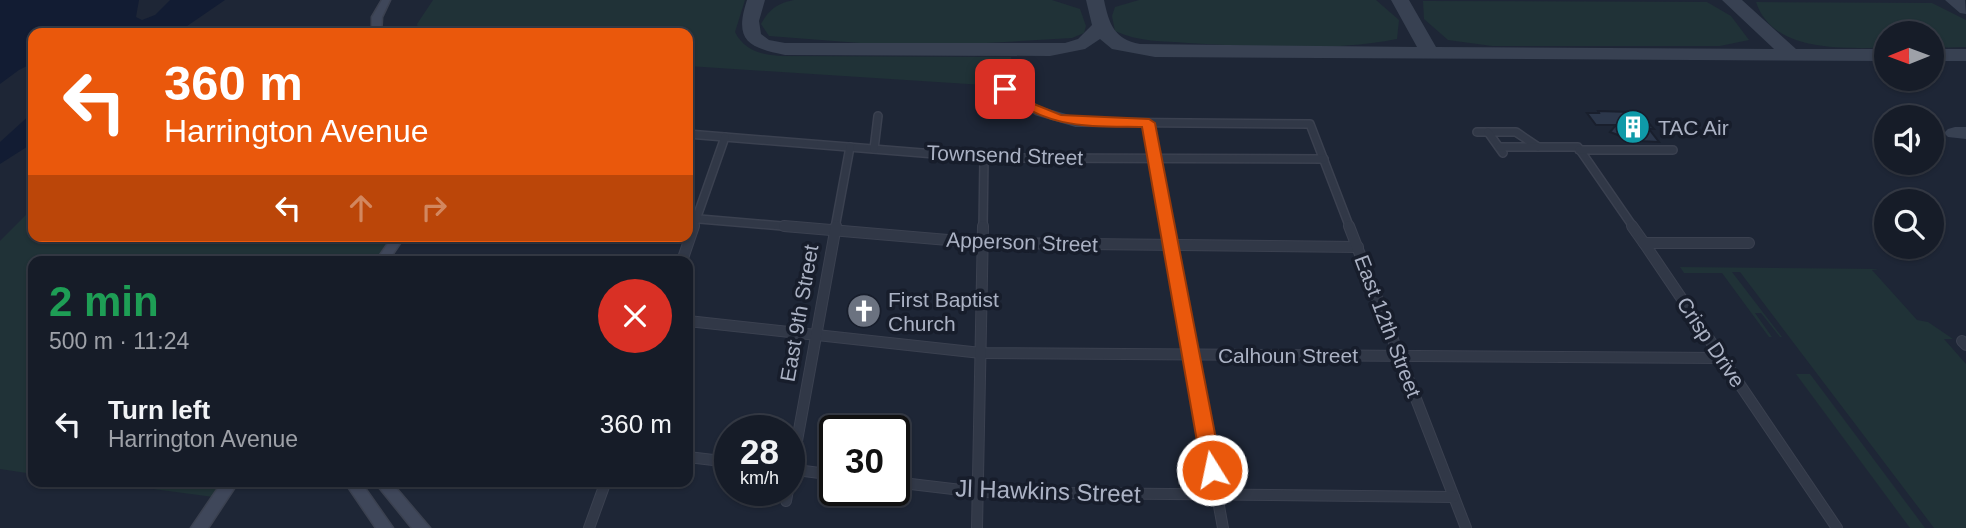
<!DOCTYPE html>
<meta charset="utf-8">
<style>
:root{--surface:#161c28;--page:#1f2530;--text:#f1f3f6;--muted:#9ea1a8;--line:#353a45}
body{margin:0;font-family:Helvetica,sans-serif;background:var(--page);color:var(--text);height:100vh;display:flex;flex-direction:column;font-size:26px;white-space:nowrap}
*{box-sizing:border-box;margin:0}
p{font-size:23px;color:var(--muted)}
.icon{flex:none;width:38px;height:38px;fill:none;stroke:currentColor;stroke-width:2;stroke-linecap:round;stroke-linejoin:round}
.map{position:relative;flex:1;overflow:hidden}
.side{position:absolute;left:28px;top:256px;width:665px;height:231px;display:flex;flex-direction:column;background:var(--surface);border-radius:14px;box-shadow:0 2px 5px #0004,0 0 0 2px var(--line)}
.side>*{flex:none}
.banner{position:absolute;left:28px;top:28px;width:665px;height:214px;border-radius:14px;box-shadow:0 2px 5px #0004,0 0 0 2px var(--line);background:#ea580c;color:#fff;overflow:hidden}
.needle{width:46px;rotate:269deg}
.buttons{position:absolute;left:1874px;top:21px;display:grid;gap:14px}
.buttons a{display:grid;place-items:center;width:70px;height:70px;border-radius:50%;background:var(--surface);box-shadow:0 2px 5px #0004,0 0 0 2px var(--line);font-size:35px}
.speed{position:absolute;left:714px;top:415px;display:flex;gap:14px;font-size:35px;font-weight:700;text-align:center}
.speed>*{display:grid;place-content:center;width:91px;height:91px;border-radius:50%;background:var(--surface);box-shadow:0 2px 5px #0004,0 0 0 2px var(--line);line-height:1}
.speed small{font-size:18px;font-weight:400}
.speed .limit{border:4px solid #111;border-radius:10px;background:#fff;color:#111}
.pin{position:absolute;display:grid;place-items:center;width:60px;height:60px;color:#fff;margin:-30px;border-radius:14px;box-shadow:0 4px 10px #0006}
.me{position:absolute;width:77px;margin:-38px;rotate:350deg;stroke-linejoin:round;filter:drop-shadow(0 0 5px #0008)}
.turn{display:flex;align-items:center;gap:24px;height:147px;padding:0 21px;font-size:32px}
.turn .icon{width:91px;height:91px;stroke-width:2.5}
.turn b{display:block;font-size:49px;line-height:60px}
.lanes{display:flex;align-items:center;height:66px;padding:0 21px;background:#0003;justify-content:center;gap:35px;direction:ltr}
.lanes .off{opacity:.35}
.round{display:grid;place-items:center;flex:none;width:74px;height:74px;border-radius:37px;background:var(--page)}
.headline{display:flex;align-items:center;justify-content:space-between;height:119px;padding:0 21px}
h1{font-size:42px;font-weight:700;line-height:52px;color:#1e9e55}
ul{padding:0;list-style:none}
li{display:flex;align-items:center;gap:21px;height:98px;padding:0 21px}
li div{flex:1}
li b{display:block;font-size:26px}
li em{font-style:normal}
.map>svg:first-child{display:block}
.green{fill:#203237}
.water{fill:#121c33}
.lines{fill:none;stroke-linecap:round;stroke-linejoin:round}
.taxiway{fill:#384152;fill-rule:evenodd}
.building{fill:#2c374b;stroke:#191f2d;stroke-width:2}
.street-far1-casing{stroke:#3b4150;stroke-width:10}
.street-casing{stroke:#3b4150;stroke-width:12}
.secondary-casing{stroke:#3b4150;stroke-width:3}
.street-far1{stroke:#313847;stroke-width:7}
.street{stroke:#313847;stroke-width:10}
.secondary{fill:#3f475a;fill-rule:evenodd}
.route{fill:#ea580c;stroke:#983908;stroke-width:2}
.labels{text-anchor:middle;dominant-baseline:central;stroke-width:7;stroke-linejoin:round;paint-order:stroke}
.poi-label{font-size:21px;fill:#abb2c4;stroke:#171d2b;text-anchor:start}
.street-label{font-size:21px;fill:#abb2c4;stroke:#171d2b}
.near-street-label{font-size:24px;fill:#abb2c4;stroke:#171d2b}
</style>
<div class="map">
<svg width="1966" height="528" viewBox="0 0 1966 528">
<rect width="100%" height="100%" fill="#1e2636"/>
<g class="green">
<path d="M 433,0 L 745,0 L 735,32 C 744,50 761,55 781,56 L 1011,57 L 1015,87 L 688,66 L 688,33 L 419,33 L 417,24 Z"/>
<path d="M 794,0 L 1052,0 L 1080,9 L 1086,26 L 1084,33 L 1072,38 L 970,44 L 873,44 L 769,36 L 761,24 C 769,9 778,3 794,0 Z"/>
<path d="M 1139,0 L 1376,0 L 1399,20 L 1397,39 C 1329,52 1257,47 1188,43 C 1163,41 1138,42 1115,31 L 1112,16 L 1115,7 Z"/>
<polygon points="1423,1 1707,2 1731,16 1749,40 1720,46 1492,46 1448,40 1424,19"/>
<path d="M 1756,2 L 1932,3 L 1966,20 L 1966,47 L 1932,48 L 1932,33 L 1886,33 L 1886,48 C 1843,48 1773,53 1756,2 Z"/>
<polygon points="33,208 33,236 398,236 381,261 33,261 33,474 0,469 0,241"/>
<polygon points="1680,267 1879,269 1872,270 1917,320 1928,322 1953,339 1944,339 1966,364 1966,528 1934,528 1740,272 1732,272 1782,337 1780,337 1761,313 1755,313 1772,337 1769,337 1722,273 1684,273"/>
<polygon points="1796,374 1810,374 1925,528 1910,528"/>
<polygon points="93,481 232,481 221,498"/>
</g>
<g class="water">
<polygon points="0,0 139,0 136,17 142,20 155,15 170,0 225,0 177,33 33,33 33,63 19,70 0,84"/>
<polygon points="33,112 33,143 0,164 0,142"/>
</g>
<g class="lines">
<g class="taxiway">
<path d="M 747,0 L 765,0 L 759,21 L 761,34 L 769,40 L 785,43 L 1065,43 L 1078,39 L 1092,25 L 1086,0 L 1104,0 C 1109,24 1114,39 1140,44 L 1417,47 L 1391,0 L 1409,0 L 1436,47 L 1774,49 L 1722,0 L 1742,0 L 1796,49 L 1886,49 L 1886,61 L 1155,57 L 1112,49 L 1100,39 L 1085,49 L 1050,56 L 785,55 C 747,47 734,40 747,0 Z"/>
<polygon points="1945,0 1965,0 1966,14 1960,13"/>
<rect x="1932" y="49" width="34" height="12"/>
<polygon points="1955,127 1966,127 1966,139 1948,137 1944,133 1948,129"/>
</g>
</g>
<polygon class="building" points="1598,111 1630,112 1641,117 1639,118 1648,122 1654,129 1649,129 1659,142 1638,141 1630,130 1623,137 1610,132 1616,125 1596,125 1587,113 1599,113"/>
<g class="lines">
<g class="street-far1-casing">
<g id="street-far1">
<polyline points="1005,89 1038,111 1076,122 1310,124 1350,228"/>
<polyline points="1149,123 1168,228"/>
<polyline points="1477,132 1516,132 1538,147"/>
<polyline points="1488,132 1503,153"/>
<polyline points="688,134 984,158 1324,159"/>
<polyline points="1500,147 1578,147 1634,228"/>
<polyline points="874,149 878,116"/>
<polyline points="1579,150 1673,150"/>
<polyline points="688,218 805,228"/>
<polyline points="693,228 725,137"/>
<polyline points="835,228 850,147"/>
<polyline points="983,228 984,158"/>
</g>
</g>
<g class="street-casing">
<g id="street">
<polyline points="784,226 983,243 1358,247"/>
<polyline points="1168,226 1223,528"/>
<polyline points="1349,226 1466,528"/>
<polyline points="1632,226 1644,243"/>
<polyline points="1749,243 1644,243 1837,528"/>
<polyline points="682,261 694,226"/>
<polyline points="688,321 981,353 1721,358"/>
<polyline points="1962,341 1966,345"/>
<polyline points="688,457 730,462"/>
<polyline points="789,469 835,475"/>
<polyline points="894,482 978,492 1454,497"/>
<polyline points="789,485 836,226"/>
<polyline points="786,501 788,490"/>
<polyline points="589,528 606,481"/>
<polyline points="977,528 983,226"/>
</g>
</g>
<g class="secondary-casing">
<g id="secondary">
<polygon points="382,0 390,0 382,17 381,33 372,33 372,17"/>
<polygon points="393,236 405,236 388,261 376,261"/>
<polygon points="223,481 239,481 208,528 191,528"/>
<polygon points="344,481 360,481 393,528 376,528"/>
<polygon points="374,481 390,481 430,528 412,528"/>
</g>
</g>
<use href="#street-far1" class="street-far1"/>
<use href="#street" class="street"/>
<use href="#secondary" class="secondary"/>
</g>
<path class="route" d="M 1005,85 L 1034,104 L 1061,115 L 1149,119 L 1155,123 L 1222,470 L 1219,476 L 1212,478 L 1205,476 L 1202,470 L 1142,127 C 1082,126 1051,129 1000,92 L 998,89 Z"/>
<defs>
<g id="building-disc" transform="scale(1.75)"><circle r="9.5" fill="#0f9aa8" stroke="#171d2b"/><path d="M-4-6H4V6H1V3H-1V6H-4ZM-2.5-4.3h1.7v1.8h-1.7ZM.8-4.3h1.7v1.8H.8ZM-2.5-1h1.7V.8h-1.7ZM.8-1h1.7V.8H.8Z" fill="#fff"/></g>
<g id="church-disc" transform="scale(1.75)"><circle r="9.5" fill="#6b7280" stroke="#171d2b"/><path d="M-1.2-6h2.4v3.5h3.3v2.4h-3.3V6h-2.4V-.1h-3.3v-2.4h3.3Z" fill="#fff"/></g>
</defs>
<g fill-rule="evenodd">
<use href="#building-disc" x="1633" y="127"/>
<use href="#church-disc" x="864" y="311"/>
</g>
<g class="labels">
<g class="poi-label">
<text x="1658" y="127">TAC Air</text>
<text x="888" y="299">First Baptist<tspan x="888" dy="24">Church</tspan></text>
</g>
<g class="street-label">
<text transform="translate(1005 155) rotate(2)">Townsend Street</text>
<text transform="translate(1022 242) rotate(2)">Apperson Street</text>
<text transform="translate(799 313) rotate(-80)">East 9th Street</text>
<text transform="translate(1388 326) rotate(69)">East 12th Street</text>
<text transform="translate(1711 342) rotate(56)">Crisp Drive</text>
<text x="1288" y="355">Calhoun Street</text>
</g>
<g class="near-street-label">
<text transform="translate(1048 491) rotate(2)">Jl Hawkins Street</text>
</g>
</g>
</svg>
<div class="buttons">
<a><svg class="needle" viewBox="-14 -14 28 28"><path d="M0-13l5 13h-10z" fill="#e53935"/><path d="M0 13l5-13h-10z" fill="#9ea1a8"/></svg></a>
<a><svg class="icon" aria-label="sound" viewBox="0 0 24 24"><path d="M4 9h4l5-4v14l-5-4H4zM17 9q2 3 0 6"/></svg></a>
<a><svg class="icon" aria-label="search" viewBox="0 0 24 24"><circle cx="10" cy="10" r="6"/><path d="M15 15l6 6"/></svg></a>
</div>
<div class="speed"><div>28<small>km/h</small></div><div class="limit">30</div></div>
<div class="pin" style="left:1005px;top:89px;background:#d93025"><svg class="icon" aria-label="arrive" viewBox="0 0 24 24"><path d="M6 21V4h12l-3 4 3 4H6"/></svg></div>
<svg class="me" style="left:1212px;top:470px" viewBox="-20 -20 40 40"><circle r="17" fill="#ea580c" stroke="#fff" stroke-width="3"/><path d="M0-11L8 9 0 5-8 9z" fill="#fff"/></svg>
<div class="banner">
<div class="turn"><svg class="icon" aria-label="left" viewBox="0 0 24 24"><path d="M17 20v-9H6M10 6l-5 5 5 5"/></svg><div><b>360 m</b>Harrington Avenue</div></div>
<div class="lanes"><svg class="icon" aria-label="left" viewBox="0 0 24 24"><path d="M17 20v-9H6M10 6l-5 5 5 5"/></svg><svg class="icon off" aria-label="ahead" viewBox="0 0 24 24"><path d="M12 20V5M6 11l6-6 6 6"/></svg><svg class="icon off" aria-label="right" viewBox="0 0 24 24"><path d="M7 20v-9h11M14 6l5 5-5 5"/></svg></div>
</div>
<section class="side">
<div class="headline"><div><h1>2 min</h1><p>500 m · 11:24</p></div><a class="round" style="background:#d93025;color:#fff"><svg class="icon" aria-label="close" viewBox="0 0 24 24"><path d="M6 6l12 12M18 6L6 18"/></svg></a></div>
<ul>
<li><svg class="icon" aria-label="left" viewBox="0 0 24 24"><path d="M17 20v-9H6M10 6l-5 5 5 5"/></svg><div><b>Turn left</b><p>Harrington Avenue</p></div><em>360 m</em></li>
</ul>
</section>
</div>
